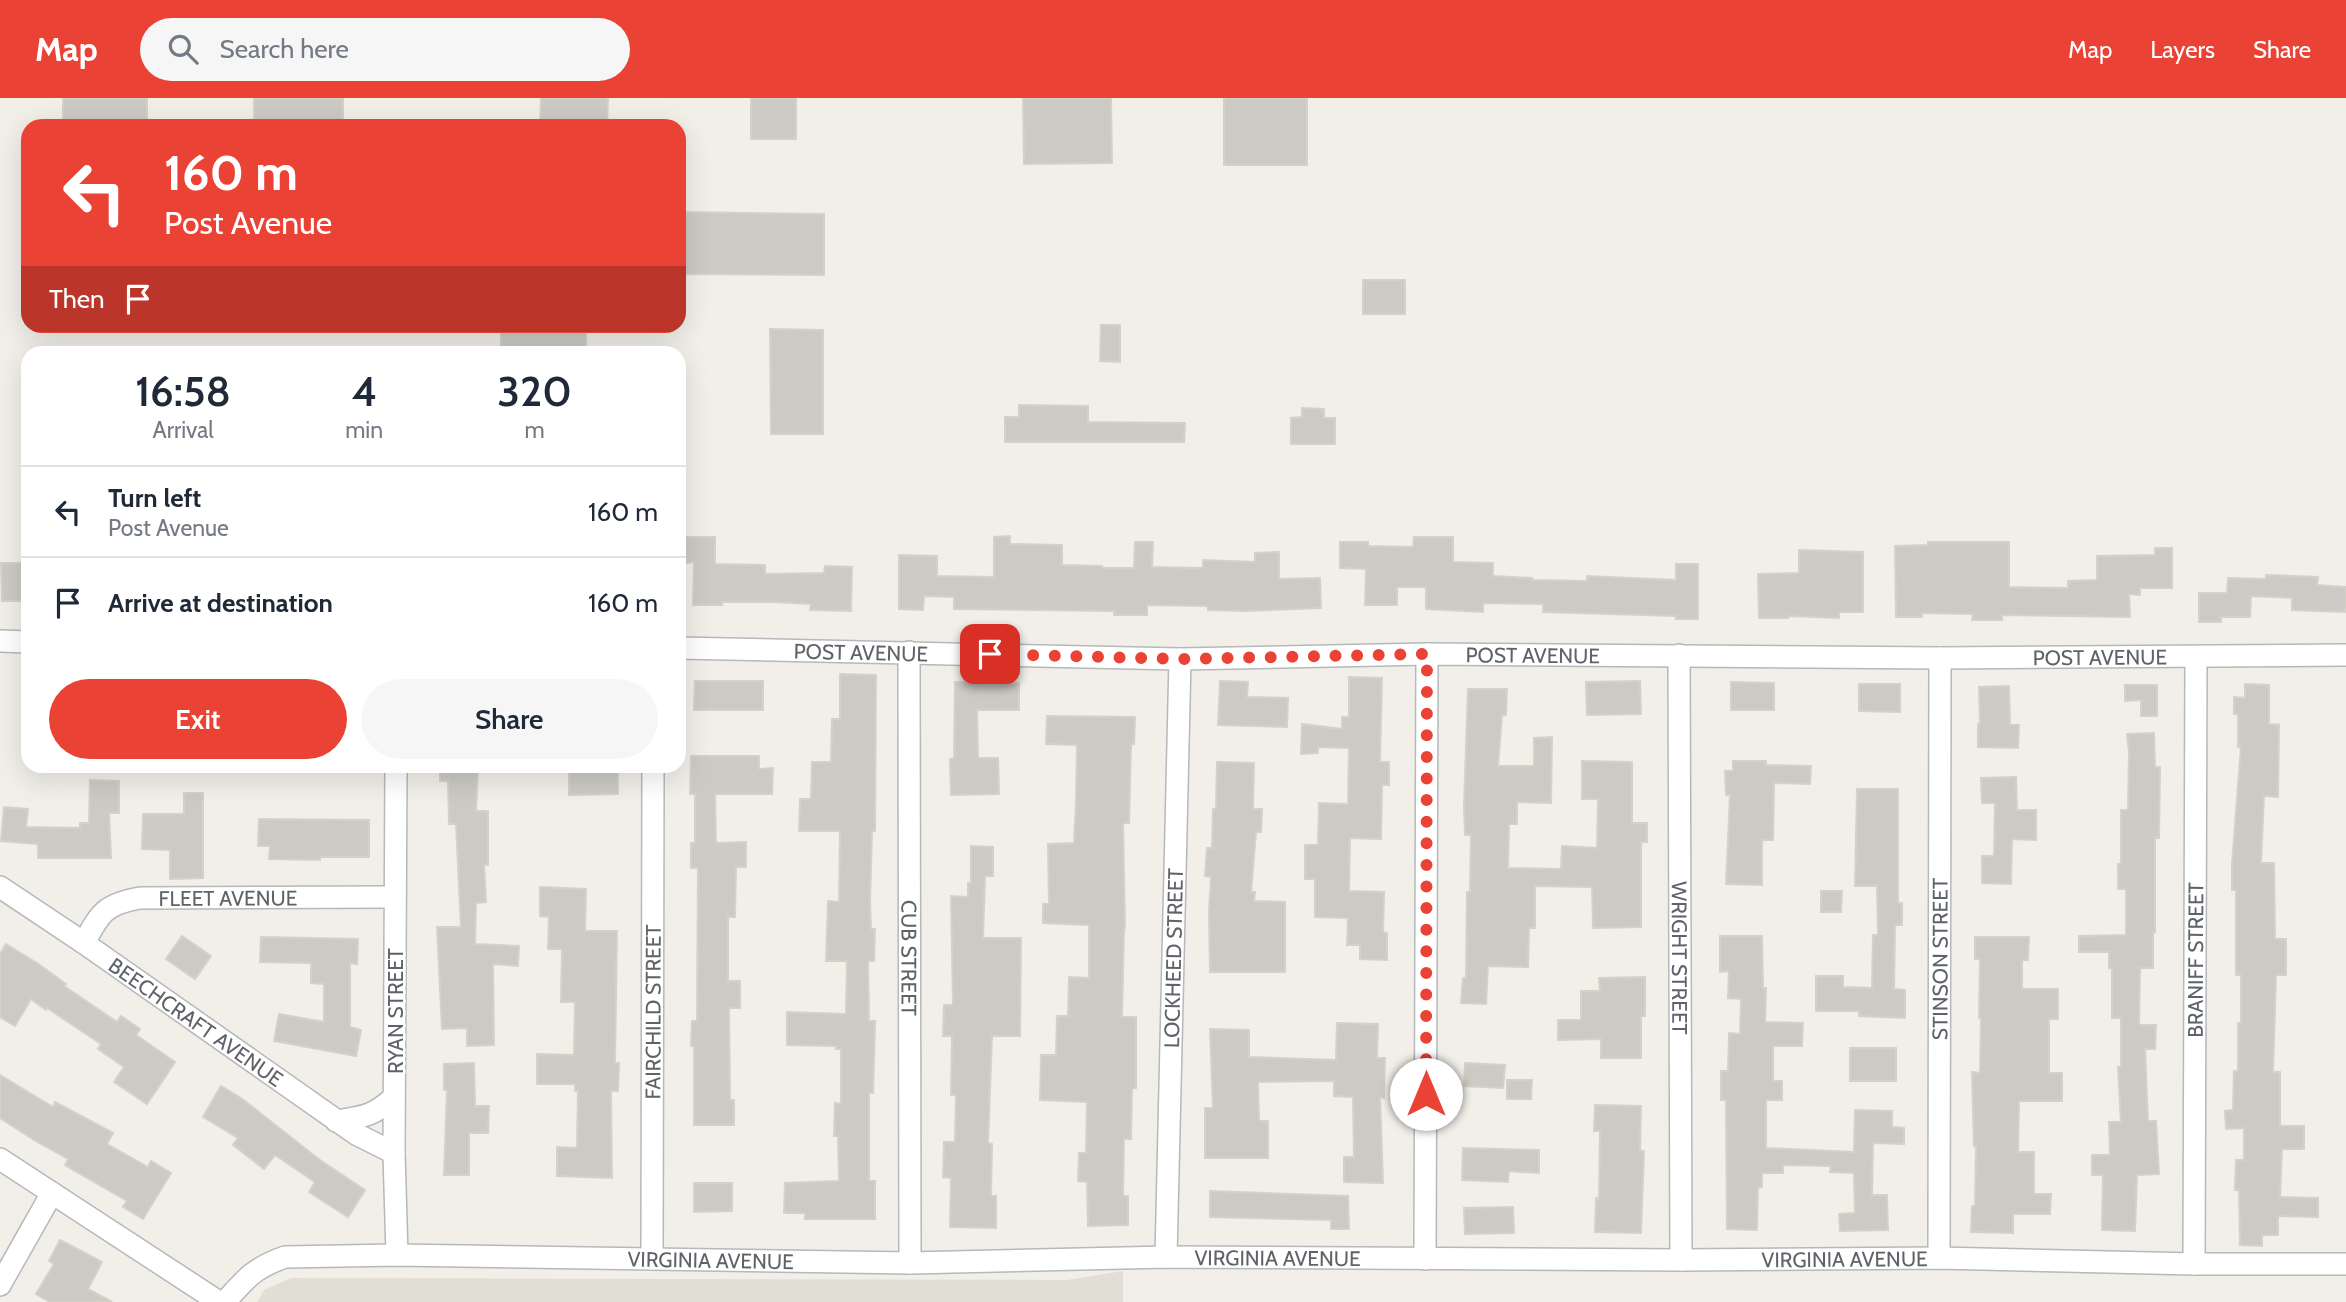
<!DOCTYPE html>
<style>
:root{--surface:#fff;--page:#f6f6f7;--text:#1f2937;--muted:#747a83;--line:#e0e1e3;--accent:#ea4335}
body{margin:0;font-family:Cabin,sans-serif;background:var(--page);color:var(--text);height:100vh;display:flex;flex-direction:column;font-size:26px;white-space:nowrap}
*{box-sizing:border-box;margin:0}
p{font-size:23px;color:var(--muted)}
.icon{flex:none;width:38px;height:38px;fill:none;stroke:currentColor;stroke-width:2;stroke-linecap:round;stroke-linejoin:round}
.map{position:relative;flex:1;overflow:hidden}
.side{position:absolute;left:21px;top:248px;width:665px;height:427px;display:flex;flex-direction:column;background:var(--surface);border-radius:21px;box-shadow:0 7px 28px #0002}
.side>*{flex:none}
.hud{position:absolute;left:21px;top:21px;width:665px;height:214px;border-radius:21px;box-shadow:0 7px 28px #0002;background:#ea4335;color:#fff;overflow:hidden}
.pin{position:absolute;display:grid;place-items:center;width:60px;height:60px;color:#fff;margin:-30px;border-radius:14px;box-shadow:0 4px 10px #0006}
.me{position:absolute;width:77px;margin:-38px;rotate:0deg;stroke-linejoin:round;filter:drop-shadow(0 0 5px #0008)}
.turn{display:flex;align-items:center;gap:24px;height:147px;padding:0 28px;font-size:32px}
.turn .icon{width:91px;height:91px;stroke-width:2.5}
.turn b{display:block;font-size:49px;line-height:60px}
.then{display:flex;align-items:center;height:66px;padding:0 28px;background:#0003;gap:14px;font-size:26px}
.eta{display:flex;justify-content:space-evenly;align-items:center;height:119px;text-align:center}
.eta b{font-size:42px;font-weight:600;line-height:49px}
.primary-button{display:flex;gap:14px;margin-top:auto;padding:14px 28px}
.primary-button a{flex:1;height:80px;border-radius:42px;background:var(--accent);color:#fff;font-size:28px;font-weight:600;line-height:80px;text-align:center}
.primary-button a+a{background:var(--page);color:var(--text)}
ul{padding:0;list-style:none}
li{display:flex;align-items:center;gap:21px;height:91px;padding:0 28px;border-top:2px solid var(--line)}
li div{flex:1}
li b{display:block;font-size:26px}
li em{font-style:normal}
header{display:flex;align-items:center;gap:42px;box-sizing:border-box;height:98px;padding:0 35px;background:var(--accent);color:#fff}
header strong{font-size:33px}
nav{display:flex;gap:38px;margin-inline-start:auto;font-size:24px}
.search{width:490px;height:63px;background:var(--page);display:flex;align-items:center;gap:18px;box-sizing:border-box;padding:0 24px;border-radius:38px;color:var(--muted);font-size:26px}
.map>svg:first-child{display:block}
.education{fill:#e1ded6}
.building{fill:#cccac5;stroke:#d6d1c6;stroke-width:2}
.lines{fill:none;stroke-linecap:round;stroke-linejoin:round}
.street-casing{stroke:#b5b8bc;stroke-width:24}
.street{stroke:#fff;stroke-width:21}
.route{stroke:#ea4335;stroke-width:12;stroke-dasharray:0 21.6}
.labels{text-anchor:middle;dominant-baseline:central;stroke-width:5;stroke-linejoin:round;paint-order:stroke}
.street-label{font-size:21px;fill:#5f6368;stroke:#fff}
</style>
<header>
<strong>Map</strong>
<div class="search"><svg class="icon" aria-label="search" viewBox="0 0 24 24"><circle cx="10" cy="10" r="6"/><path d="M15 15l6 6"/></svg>Search here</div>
<nav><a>Map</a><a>Layers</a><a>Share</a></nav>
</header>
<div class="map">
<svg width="2346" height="1204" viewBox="0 0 2346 1204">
<rect width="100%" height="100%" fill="#f1efe8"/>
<polygon class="education" points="1123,1173 1123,1204 257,1204 264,1192 291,1180 1067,1182"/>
<g class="building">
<rect x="63" y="0" width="84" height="28"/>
<rect x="254" y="0" width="89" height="28"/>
<polygon points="541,0 608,0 607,28 540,28"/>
<rect x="751" y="0" width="45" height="41"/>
<polygon points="1023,0 1111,0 1112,65 1024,66"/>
<rect x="1224" y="0" width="83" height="67"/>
<polygon points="679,114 824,116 824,177 679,176"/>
<rect x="1363" y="182" width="42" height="34"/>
<polygon points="1101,227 1120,227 1120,264 1100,263"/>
<rect x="501" y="228" width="85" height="28"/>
<polygon points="770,231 823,232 823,336 771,336"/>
<polygon points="1019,307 1088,308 1088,324 1185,325 1184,344 1005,344 1005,319 1019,319"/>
<polygon points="1302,310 1324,311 1324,320 1335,320 1335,346 1291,346 1291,320 1302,319"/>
<polygon points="1010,438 1010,446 1062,447 1062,467 1102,468 1102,470 1134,470 1135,444 1153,444 1152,469 1203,470 1203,462 1255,464 1255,455 1279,454 1279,481 1320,480 1321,510 1245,513 1208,512 1208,508 1147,507 1147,517 1114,517 1114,513 954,511 954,499 924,498 923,512 899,511 899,457 937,458 937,478 994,479 994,439"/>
<polygon points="685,439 715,439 715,466 765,467 765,476 824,475 825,468 852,469 851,513 810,512 811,506 774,504 722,504 722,507 693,507 694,464 686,465"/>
<polygon points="1414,439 1453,439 1453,464 1493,465 1493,478 1532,480 1532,482 1587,483 1587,478 1676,482 1676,466 1698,466 1698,521 1676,521 1676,518 1543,514 1543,506 1483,505 1483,514 1426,511 1426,489 1397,489 1397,507 1365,507 1366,471 1340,470 1340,444 1368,444 1368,448 1413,449"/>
<polygon points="1928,444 2009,444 2009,489 2068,490 2068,483 2097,482 2097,458 2155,457 2155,450 2172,450 2172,490 2140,490 2140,497 2129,496 2130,519 2002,517 2002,522 1972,522 1973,516 1922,515 1922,519 1896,519 1895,448 1928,447"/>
<polygon points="1799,452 1863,454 1863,514 1839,514 1839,520 1788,518 1788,520 1759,520 1758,476 1799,475"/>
<polygon points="1,465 28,465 26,503 2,503"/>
<polygon points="2266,477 2318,479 2317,487 2346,489 2346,514 2292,512 2292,500 2251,498 2250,519 2221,519 2221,524 2199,524 2199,495 2227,495 2228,480 2266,481"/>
<polygon points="840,576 876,577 875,733 872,733 870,804 871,831 875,831 874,863 868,863 869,923 875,923 873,995 869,995 869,1083 875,1083 875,1121 805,1121 805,1115 784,1115 785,1085 839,1083 838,1038 834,1038 835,1005 841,1006 841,951 836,951 836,948 787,947 787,914 846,916 847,863 826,863 828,803 839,804 840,733 799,733 800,701 811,701 812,664 831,664 832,621 840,621"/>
<polygon points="1349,579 1382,580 1380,664 1389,664 1389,687 1382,687 1381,741 1350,740 1349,793 1384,794 1383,834 1387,835 1387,862 1360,861 1360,847 1347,847 1348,820 1315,819 1315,781 1305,781 1305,747 1318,747 1319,705 1348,706 1349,650 1318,649 1318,655 1301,656 1302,626 1342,631 1342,619 1349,619"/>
<polygon points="695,583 763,583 763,612 694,612"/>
<polygon points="1220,583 1248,584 1247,599 1288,600 1287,629 1218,627"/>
<polygon points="1640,583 1641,616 1587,617 1586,584"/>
<polygon points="955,584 1019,585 1019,612 977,612 978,660 998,660 999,696 951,697 950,661 954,660"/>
<polygon points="1731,584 1774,585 1774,612 1731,612"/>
<polygon points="1859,586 1900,586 1900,614 1859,613"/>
<polygon points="2245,586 2269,587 2269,626 2279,627 2278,699 2264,698 2261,765 2274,765 2275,841 2286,841 2286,877 2276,877 2273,974 2280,974 2280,1028 2304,1028 2304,1051 2282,1051 2280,1099 2318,1100 2318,1119 2278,1118 2278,1137 2262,1137 2262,1148 2240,1147 2239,1092 2235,1092 2236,1062 2244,1062 2244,1030 2226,1031 2225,1013 2233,1012 2234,973 2238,973 2238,925 2241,925 2241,877 2236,877 2236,792 2232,792 2232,766 2241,649 2238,649 2238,616 2234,616 2234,599 2245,600"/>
<polygon points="2125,587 2157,587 2157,618 2141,618 2141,602 2125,603"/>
<polygon points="2009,588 2010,627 2019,627 2018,650 1978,649 1978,626 1980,626 1979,589"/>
<polygon points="1468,591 1507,591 1506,617 1502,617 1498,668 1534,668 1534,640 1552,639 1551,705 1517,704 1517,726 1509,726 1508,770 1561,771 1562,748 1597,750 1598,701 1582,701 1582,663 1632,664 1632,725 1647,725 1647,744 1641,744 1641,829 1593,830 1592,789 1535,788 1535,830 1529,830 1528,869 1488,868 1486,906 1461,905 1463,880 1466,880 1467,794 1470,794 1471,737 1465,737 1464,708"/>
<polygon points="1047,618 1135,619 1134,646 1131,646 1129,725 1123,725 1125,830 1124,830 1122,919 1136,919 1136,990 1132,990 1131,1041 1124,1041 1123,1098 1128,1098 1128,1127 1088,1128 1087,1084 1078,1083 1079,1055 1086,1055 1087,1004 1040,1002 1041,957 1056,957 1057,918 1068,918 1069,879 1089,880 1089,827 1043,825 1043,806 1049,806 1048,746 1074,745 1076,703 1077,647 1046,646"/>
<polygon points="2154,635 2155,669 2160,669 2159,740 2155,740 2155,834 2153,834 2153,870 2140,870 2139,927 2156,927 2155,951 2145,951 2148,1023 2156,1023 2159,1076 2137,1077 2135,1133 2102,1132 2103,1077 2092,1077 2092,1057 2110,1057 2109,1024 2121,1024 2118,969 2121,969 2121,920 2112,920 2112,870 2109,870 2109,854 2079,854 2079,838 2126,837 2126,791 2118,791 2118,766 2121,766 2121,712 2128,712 2129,654 2127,636"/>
<polygon points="691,658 759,658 759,671 773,670 772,696 715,696 716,745 746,744 746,769 736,769 735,819 728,819 728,883 740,883 740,910 729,910 730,1002 734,1002 734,1027 694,1027 694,948 691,948 692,923 697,923 698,770 691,770 691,745 695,745 695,696 690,696"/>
<polygon points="1733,663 1766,663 1766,667 1811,668 1810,686 1774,685 1773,742 1762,742 1762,787 1726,786 1730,697 1726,697 1725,673 1733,673"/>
<polygon points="1217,664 1254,665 1253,711 1262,711 1261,734 1256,734 1251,794 1255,794 1254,803 1285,804 1285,874 1210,874 1209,814 1211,779 1205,778 1207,750 1212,750 1213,711 1216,711"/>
<polygon points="440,668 478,668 476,713 488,713 488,767 484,767 486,804 476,805 475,846 519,848 518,868 493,866 494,947 467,948 467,930 442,931 437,829 461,829 456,726 449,726 448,683 440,683"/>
<polygon points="569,668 618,668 618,696 569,697"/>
<polygon points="2016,679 2017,712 2036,712 2036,742 2012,741 2011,786 1982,785 1982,758 1994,758 1995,705 1982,705 1981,680"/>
<polygon points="90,682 119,683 119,715 109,715 111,760 38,760 38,746 1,743 4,709 28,711 26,729 80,730 80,725 89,725"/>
<polygon points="1857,691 1898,691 1898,805 1902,805 1902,827 1895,827 1894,891 1905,892 1905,920 1859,918 1859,913 1816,913 1816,878 1843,878 1843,889 1872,890 1873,837 1878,837 1877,788 1855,788"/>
<polygon points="184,695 203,695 203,780 170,781 170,752 142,751 143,716 184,716"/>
<polygon points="259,721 369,722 369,759 320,759 320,762 269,761 270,748 258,748"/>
<polygon points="971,748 993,749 993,778 985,778 983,840 1021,840 1020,938 992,938 988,1045 992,1046 991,1098 996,1098 996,1130 950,1129 951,1080 943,1079 944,1044 955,1044 956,997 951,997 952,938 943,938 944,907 953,907 951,798 968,799 968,785 971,785"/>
<polygon points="540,789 586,791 585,833 617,833 615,965 619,965 618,993 611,993 612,1080 557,1078 557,1049 577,1050 578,993 575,993 575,986 537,986 537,956 574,957 575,904 561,904 562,851 548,851 549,819 540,818"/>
<polygon points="1821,793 1842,793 1841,814 1821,814"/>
<polygon points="182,838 211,858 195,881 166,861"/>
<polygon points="1720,838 1762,838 1763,890 1766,890 1765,924 1803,925 1802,948 1773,948 1773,983 1782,983 1782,1002 1766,1002 1766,1050 1854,1054 1855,1012 1892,1013 1892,1029 1904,1030 1904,1046 1873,1045 1872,1097 1887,1097 1888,1132 1840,1133 1839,1116 1855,1115 1854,1075 1830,1074 1831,1068 1783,1067 1783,1075 1762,1075 1762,1089 1758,1089 1757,1132 1727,1131 1726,1002 1721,1002 1721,973 1728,973 1729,935 1740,936 1741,901 1728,900 1729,873 1720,874"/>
<polygon points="261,839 358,841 357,866 350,865 350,929 361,932 356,958 274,943 279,916 324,924 324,886 311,885 311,865 260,864"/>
<polygon points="1975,839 2029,839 2028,862 2022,862 2022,891 2058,891 2058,921 2049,921 2049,975 2062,975 2062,1003 2019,1003 2018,1054 2034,1054 2034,1096 2051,1096 2050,1116 2013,1116 2013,1135 1971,1134 1972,1108 1975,1108 1976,1048 1974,1048 1972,974 1980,975 1981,920 1979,920 1980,861 1975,861"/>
<polygon points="6,846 37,865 66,886 64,888 117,924 121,918 140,931 136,937 175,964 147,1006 114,984 124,969 98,951 101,946 47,910 46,912 31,901 15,928 0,919 0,856"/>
<polygon points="1645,879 1645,918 1641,918 1641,960 1601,960 1601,941 1558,942 1558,922 1581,922 1581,893 1600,893 1599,880"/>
<polygon points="1337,925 1378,926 1377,960 1385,960 1384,1000 1380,999 1383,1085 1344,1084 1344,1059 1354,1059 1353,999 1334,998 1334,983 1258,984 1259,1023 1268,1023 1268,1060 1205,1060 1205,1010 1213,1010 1210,931 1249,932 1249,959 1336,962"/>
<rect x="1850" y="950" width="46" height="33"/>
<polygon points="474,965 475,1008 489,1008 488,1035 469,1035 469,1077 444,1077 447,992 444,992 444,966"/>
<polygon points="1465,965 1505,967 1503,990 1464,988"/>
<polygon points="0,977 53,1009 55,1004 113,1035 107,1046 148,1069 151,1063 171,1075 143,1121 123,1109 127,1103 65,1067 68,1061 34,1042 0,1020"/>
<polygon points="1507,982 1532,982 1531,1001 1507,1001"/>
<polygon points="221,988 241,1000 320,1062 365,1092 348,1119 309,1094 315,1084 275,1057 264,1071 233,1047 238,1040 203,1019"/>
<polygon points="1595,1007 1641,1008 1640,1053 1644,1053 1641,1135 1595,1134 1596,1100 1599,1101 1600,1033 1594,1033"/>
<polygon points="1463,1050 1539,1052 1539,1075 1509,1073 1508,1084 1462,1082"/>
<polygon points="694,1085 732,1085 732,1113 694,1114"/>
<polygon points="1210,1093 1348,1098 1349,1131 1331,1131 1331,1122 1210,1119"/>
<polygon points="1513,1109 1514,1135 1465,1136 1464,1110"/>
<polygon points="60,1142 102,1164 88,1191 112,1204 50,1204 36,1196 54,1166 49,1163"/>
</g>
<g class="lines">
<g class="street-casing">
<g id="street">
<polyline points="0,543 28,544"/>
<path id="s1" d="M 679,550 L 1180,561 L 1427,556 L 1940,560 L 2346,557"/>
<path id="s2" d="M 909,554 L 910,1165"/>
<path id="s3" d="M 1679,557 L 1681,1162"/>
<polyline points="396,668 394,1055 397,1157"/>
<path id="s4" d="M 0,789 L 84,845 L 356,1036 L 394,1055"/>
<path id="s5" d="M 84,845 C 100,815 105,806 140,800 L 395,799"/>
<path d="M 336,1023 C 363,1019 374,1018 394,999"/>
<polyline points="0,1061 219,1204"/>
<path id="s6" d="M 1166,1159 L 1180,561"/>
<path id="s7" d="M 1939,1160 L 1940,560"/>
<path id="s8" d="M 652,1161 L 653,668"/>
<polyline points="1425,1161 1427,556"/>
<path id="s9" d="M 2194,1166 L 2196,559"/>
<polyline points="0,1187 52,1095"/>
<path id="s10" d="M 225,1204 C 246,1180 254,1170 285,1159 L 397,1157 L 910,1165 L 1166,1159 L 1681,1162 L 1939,1160 L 2194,1166 L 2346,1166"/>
</g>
</g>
<use href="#street" class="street"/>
</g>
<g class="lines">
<polyline class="route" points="990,556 1180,561 1427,556 1426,996"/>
</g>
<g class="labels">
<g class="street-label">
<text stroke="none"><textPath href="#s1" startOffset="182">POST AVENUE</textPath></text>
<text stroke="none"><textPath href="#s1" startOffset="854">POST AVENUE</textPath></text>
<text stroke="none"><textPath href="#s1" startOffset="1421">POST AVENUE</textPath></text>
<text stroke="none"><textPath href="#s5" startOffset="164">FLEET AVENUE</textPath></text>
<text stroke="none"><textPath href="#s3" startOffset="303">WRIGHT STREET</textPath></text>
<text stroke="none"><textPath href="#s2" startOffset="306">CUB STREET</textPath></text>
<text stroke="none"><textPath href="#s6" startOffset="299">LOCKHEED STREET</textPath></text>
<text stroke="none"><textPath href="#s7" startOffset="299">STINSON STREET</textPath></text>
<text stroke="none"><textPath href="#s9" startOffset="304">BRANIFF STREET</textPath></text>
<text transform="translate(395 913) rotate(-90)">RYAN STREET</text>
<text stroke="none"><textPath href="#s8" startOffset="247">FAIRCHILD STREET</textPath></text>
<text stroke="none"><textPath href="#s4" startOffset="238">BEECHCRAFT AVENUE</textPath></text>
<text stroke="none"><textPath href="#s10" startOffset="1069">VIRGINIA AVENUE</textPath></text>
<text stroke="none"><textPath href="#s10" startOffset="1636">VIRGINIA AVENUE</textPath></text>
<text stroke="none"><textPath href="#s10" startOffset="502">VIRGINIA AVENUE</textPath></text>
</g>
</g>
</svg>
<div class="pin" style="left:990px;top:556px;background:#d93025"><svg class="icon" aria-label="arrive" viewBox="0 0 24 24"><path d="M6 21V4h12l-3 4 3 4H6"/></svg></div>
<svg class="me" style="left:1426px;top:996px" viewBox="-20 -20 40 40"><circle r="19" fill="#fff"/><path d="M0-13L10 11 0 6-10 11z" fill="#ea4335"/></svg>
<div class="hud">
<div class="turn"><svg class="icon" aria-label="left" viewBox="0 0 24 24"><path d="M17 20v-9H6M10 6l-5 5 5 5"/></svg><div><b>160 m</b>Post Avenue</div></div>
<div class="then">Then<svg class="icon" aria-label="arrive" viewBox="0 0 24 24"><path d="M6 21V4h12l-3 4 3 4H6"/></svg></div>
</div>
<section class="side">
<div class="eta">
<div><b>16:58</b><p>Arrival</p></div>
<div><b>4</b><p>min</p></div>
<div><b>320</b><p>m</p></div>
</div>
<ul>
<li><svg class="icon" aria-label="left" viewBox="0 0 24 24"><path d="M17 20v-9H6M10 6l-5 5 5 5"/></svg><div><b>Turn left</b><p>Post Avenue</p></div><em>160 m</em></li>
<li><svg class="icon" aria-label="arrive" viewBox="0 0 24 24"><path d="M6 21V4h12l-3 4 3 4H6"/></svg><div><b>Arrive at destination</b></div><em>160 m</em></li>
</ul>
<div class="primary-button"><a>Exit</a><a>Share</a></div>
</section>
</div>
